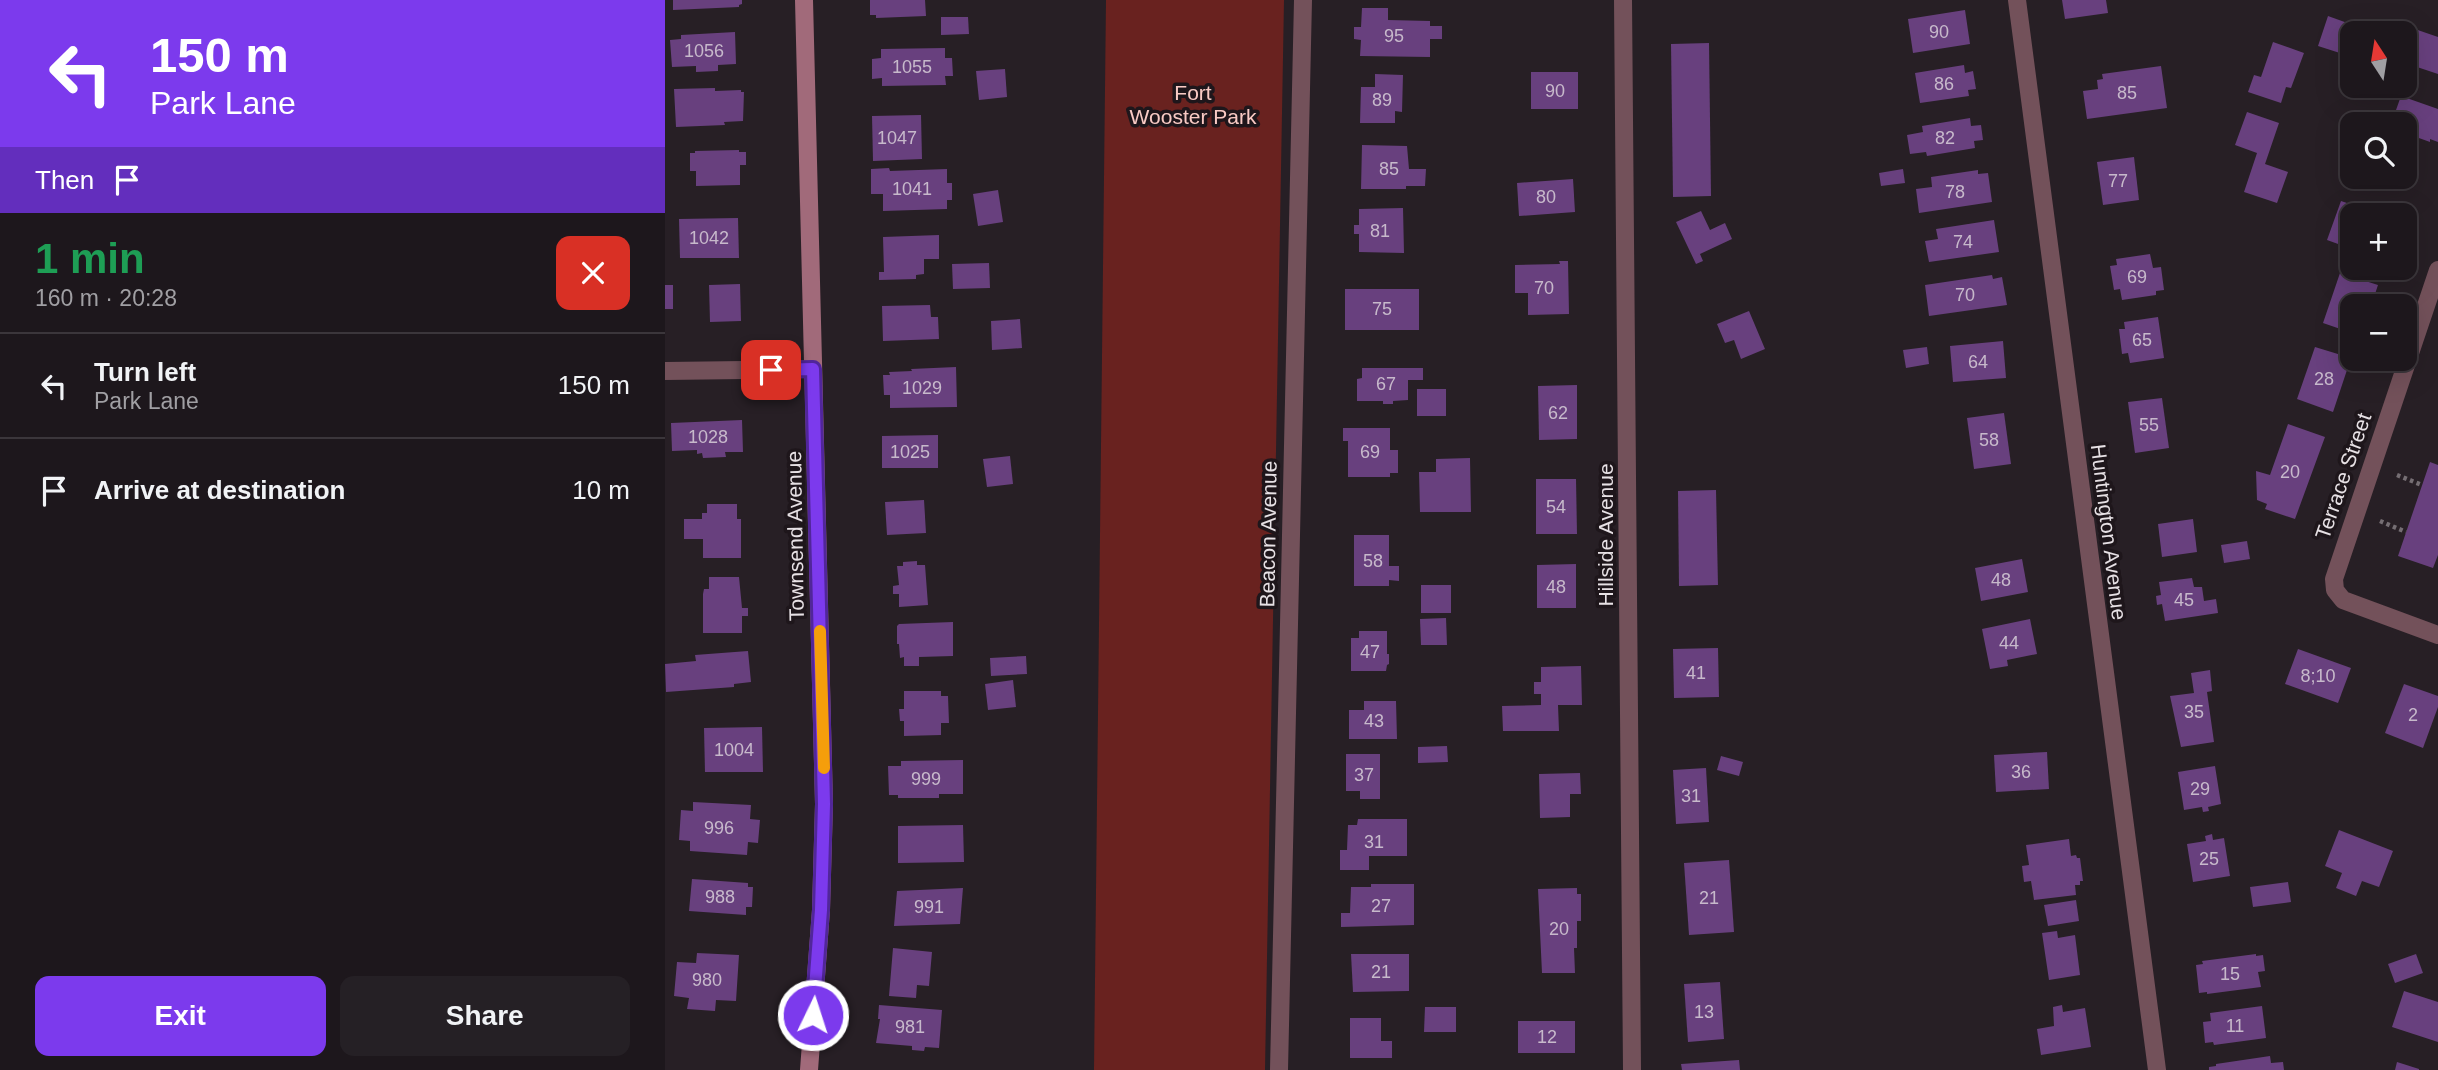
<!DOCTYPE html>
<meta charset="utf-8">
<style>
:root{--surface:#1d171c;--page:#252025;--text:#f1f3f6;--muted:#a09fa3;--line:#3b363b;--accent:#7c3aed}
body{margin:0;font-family:Helvetica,sans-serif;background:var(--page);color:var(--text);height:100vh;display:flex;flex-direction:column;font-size:26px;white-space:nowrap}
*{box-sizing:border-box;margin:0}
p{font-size:23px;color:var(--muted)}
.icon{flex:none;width:38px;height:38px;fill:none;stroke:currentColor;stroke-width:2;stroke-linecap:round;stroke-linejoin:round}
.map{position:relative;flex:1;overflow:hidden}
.drawer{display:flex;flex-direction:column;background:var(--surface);width:665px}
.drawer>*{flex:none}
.top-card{background:#7c3aed;color:#fff;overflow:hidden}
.needle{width:46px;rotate:348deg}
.tools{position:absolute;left:1675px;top:21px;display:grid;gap:14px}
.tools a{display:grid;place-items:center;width:77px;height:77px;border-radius:14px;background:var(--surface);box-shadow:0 7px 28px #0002,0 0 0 2px var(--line);font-size:35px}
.pin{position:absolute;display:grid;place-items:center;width:60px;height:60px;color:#fff;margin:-30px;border-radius:14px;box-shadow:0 4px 10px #0006}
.me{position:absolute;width:77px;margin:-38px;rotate:4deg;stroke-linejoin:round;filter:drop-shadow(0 0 5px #0008)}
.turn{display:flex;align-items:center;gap:24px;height:147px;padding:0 35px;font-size:32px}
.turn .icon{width:91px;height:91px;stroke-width:2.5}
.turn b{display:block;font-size:49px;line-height:60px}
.then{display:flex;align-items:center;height:66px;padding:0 35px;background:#0003;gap:14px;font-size:26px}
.round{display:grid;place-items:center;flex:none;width:74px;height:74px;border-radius:14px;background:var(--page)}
.headline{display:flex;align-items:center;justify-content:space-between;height:119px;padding:0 35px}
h1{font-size:42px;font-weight:700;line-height:52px;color:#1e9e55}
.primary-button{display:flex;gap:14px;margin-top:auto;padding:14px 35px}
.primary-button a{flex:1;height:80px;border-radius:14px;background:var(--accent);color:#fff;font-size:28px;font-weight:700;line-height:80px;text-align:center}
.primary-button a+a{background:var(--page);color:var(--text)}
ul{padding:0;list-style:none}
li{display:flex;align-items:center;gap:21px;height:105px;padding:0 35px;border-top:2px solid var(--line)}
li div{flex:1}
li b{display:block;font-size:26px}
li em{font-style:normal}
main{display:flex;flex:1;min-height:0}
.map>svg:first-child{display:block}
.green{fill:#69221f}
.building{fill:#68407e}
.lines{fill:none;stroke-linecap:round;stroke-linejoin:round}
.path{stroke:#756e73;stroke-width:4.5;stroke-dasharray:3.5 3.5;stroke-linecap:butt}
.street{stroke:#73515a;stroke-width:18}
.secondary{stroke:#a16a7a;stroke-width:18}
.route-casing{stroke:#51269a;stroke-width:18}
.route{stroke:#7c3aed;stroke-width:12}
.slow{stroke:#f59e0b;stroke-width:12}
.labels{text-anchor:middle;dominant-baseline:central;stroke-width:7;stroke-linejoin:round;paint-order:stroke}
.number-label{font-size:18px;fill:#c7b9cb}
.park-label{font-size:21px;fill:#f9cac4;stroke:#1e161b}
.street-label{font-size:21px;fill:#e7e1e5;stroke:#1e161b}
</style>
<main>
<section class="drawer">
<div class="top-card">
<div class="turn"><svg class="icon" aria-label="left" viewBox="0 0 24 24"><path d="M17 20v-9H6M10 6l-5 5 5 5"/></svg><div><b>150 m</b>Park Lane</div></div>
<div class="then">Then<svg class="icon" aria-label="arrive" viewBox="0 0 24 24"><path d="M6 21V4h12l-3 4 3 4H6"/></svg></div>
</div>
<div class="headline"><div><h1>1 min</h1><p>160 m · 20:28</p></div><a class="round" style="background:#d93025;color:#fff"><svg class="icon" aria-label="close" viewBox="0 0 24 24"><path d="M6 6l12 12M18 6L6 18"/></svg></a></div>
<ul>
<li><svg class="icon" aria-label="left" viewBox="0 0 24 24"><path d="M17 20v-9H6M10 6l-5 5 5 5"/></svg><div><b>Turn left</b><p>Park Lane</p></div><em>150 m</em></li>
<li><svg class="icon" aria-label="arrive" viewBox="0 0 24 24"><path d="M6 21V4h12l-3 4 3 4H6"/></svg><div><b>Arrive at destination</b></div><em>10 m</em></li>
</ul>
<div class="primary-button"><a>Exit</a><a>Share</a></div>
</section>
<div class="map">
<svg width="1773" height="1070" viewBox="0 0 1773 1070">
<rect width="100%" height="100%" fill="#271f25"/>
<polygon class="green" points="441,0 619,0 600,1070 429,1070"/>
<g class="building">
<polygon points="8,0 77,0 77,4 74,5 74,7 8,10"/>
<polygon points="205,0 260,0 261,16 211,18 211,15 205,15"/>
<polygon points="1397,0 1441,0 1443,13 1400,19"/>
<polygon points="697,8 723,8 723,20 765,21 765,26 777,26 777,39 765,39 765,57 695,56 696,40 689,39 689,27 696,27"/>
<polygon points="1300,10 1305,44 1248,53 1243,19"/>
<polygon points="1663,16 1688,25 1678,54 1653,46"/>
<polygon points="276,17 303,17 304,34 276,35"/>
<polygon points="1744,27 1773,37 1773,74 1740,63 1740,41"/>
<polygon points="70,32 71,64 53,65 53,71 31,72 31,66 7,67 5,40 16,39 16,35"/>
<polygon points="1608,42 1639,53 1626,88 1621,87 1616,103 1583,92 1589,75 1596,77"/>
<polygon points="1044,43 1046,196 1008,197 1006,44"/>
<polygon points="280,48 280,58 287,58 288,76 280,76 281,85 217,86 217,78 207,79 207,59 216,58 216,49"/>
<polygon points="1299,65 1300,73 1308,71 1311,89 1303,90 1304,96 1255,103 1250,73"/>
<polygon points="1496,66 1502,108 1422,119 1418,91 1433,89 1432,80 1438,79 1437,74"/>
<polygon points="340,69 342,97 314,100 311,71"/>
<rect x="866" y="72" width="47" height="37"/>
<polygon points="710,74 738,75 737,112 730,111 730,123 695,123 696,87 710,87"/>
<polygon points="50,88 50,91 76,90 76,92 79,92 78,121 59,122 60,125 11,127 9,89"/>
<polygon points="1736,96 1773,109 1773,142 1765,139 1765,142 1740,133 1740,124 1726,124"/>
<polygon points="1582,112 1614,123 1600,164 1623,172 1612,203 1579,192 1592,153 1570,145"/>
<polygon points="256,115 257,159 208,161 207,116"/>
<polygon points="1305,118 1306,126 1316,125 1318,140 1309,141 1310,148 1262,156 1261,152 1245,154 1242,135 1258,132 1257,126"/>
<polygon points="697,145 742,146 744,169 761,169 760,186 741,186 741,189 696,189"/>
<polygon points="74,150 74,152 81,152 81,165 75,165 75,185 31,186 31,171 25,171 25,153 30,153 30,151"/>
<polygon points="1469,157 1474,200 1438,205 1432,162"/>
<polygon points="224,168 225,171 282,169 282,183 287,183 287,200 282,200 282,209 218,211 218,194 206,194 206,169"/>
<polygon points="1238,169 1240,183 1216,186 1214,173"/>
<polygon points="1313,170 1313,174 1323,173 1327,202 1254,213 1251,189 1267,187 1266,177"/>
<polygon points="908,179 910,212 854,216 852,183"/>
<polygon points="333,190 338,222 313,226 308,194"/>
<polygon points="1676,201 1718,215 1687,215 1687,249 1662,240"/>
<polygon points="738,208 739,253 694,252 694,234 689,234 689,225 694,225 694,209"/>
<polygon points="1036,211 1045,230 1060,223 1067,239 1035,254 1038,261 1031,264 1011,222"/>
<polygon points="73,218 74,258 15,258 14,219"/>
<polygon points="1329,220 1334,252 1264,262 1260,241 1273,239 1271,229"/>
<polygon points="274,235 274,259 259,259 259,274 251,275 251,279 214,280 214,272 219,272 218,237"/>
<polygon points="1485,254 1488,268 1496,267 1499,290 1491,291 1491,295 1457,300 1455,289 1449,290 1445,266 1452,265 1451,259"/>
<polygon points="894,261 903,261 904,314 863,315 863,293 850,293 850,265 895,264"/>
<polygon points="324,263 325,288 288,289 287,264"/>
<polygon points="1675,273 1713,285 1706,306 1687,306 1687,333 1658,323"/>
<polygon points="1327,275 1328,279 1337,277 1342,305 1264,316 1260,285"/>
<polygon points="75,284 76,321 45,322 44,285"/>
<rect x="0" y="285" width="8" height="24"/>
<rect x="680" y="289" width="74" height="41"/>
<polygon points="265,305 266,317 273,317 274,339 218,341 217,306"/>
<polygon points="1084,311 1100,349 1076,359 1069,340 1060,343 1052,324"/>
<polygon points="1493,317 1499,358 1465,363 1463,353 1457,354 1454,329 1460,329 1459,322"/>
<polygon points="355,319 357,348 327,350 326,321"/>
<polygon points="1338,341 1341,378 1288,382 1285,346"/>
<polygon points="1262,347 1264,364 1241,368 1238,350"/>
<polygon points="1650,347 1686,358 1668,412 1632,399"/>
<polygon points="291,367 292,407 225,408 225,395 219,395 218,375 225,375 224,372 247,371 246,369"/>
<polygon points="697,368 758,368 758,380 743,380 743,400 728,401 728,404 718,404 718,401 692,401 692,379 697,378"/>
<polygon points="912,385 912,439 874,440 873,386"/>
<rect x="752" y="389" width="29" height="27"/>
<polygon points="1497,398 1504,448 1470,453 1463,402"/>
<polygon points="1339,413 1346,464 1309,469 1302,418"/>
<polygon points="77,420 78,452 60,452 61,457 38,458 37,453 32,454 32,450 7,451 6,423"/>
<polygon points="1623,424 1660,437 1630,519 1600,509 1602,504 1592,500 1591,471 1605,475"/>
<polygon points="678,428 725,428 725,450 733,450 733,473 725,473 725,477 683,477 683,441 678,441"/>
<polygon points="273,435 273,468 217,468 217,436"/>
<polygon points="345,456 348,484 322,487 318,459"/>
<polygon points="805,458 806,512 755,512 754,472 771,472 771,459"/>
<polygon points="1765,462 1773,465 1773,555 1768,568 1733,556"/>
<polygon points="871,479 911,479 912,534 871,534"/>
<polygon points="1051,490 1053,585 1014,586 1013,491"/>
<polygon points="259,500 261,533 222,535 220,502"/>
<polygon points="42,504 72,504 72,519 76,519 76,558 38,558 38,539 19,539 19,519 37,519 37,513 42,513"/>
<polygon points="1528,519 1532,552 1497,557 1493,524"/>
<polygon points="689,535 724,535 724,566 734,566 734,581 724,580 724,586 689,586"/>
<polygon points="1582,541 1585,559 1559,563 1556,545"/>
<polygon points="1357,559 1363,592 1316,601 1310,568"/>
<polygon points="252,561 252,565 260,565 263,605 234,607 234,594 228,594 228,586 234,585 232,566 238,566 238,562"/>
<polygon points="911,564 911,608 872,608 872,565"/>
<polygon points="44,577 74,577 77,608 83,608 83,616 77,616 77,633 38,633 38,594 39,589 44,589"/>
<polygon points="1527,578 1529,587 1537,587 1539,601 1551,599 1553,613 1500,621 1497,604 1492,605 1491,596 1496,595 1494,582"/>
<rect x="756" y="585" width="30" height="28"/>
<polygon points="781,618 782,645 756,645 755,619"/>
<polygon points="1365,619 1372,654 1342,660 1343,666 1325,669 1317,629"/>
<polygon points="288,622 288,656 254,657 254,666 239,666 239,657 235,658 234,644 232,644 232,626 234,624"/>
<polygon points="694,631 722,631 722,654 724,654 724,664 722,665 721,671 686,671 686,638 694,638"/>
<polygon points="1053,648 1054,697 1009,698 1008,649"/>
<polygon points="1633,649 1686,668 1673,703 1620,684"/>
<polygon points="83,651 86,682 69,684 69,687 1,692 0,664 31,661 30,655"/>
<polygon points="361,656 362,674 326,676 325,658"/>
<polygon points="916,666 917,705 893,705 894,731 838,731 837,706 876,705 876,694 869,694 869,682 876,682 876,667"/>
<polygon points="1545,670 1547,691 1542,692 1549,742 1516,747 1505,696 1529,693 1526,673"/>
<polygon points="348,680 351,707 323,710 320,684"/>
<polygon points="1739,684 1773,696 1773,707 1758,748 1720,733"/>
<polygon points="239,691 276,691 276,696 283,696 284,723 276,723 276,735 239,736 239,721 235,721 234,709 239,709"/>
<polygon points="699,701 731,701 732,739 684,739 684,710 699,710"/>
<polygon points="97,727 98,772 40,772 39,728"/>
<polygon points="782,746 783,762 753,763 753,747"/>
<polygon points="1382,752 1384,789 1331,792 1329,755"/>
<polygon points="681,754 715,754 715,799 695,799 695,791 681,791"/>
<polygon points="1056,756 1078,762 1074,776 1052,770"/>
<polygon points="298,760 298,794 274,794 274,798 233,798 233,795 224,795 223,766 236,766 236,761"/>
<polygon points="1550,766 1556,804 1543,807 1544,811 1538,812 1537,807 1519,810 1513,772"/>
<polygon points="1041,768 1044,822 1011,824 1008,770"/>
<polygon points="915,773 916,794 905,794 905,817 875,818 874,774"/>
<polygon points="28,802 86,805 85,819 95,820 93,843 83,842 82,855 25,851 25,841 14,840 16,810 28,811"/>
<polygon points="693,819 742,819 742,856 704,856 704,870 675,870 675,850 682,850 683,825 692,825"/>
<polygon points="298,825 299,862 233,863 233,826"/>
<polygon points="1674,830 1728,851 1714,887 1697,881 1691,896 1671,888 1677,873 1660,866"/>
<polygon points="1547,834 1548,840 1559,838 1565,876 1528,882 1522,844 1541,841 1540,836"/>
<polygon points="1404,839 1406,856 1411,855 1412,858 1415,858 1418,881 1415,881 1415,885 1410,885 1411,895 1369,900 1366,881 1359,882 1357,866 1364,865 1361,845"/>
<polygon points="1064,860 1069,932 1024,935 1019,863"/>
<polygon points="27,879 83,883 83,887 88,887 87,907 81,907 81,915 24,911"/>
<polygon points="1623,882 1626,902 1588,907 1585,887"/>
<polygon points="706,884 749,884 749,925 676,927 676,913 685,913 686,887 706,887"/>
<polygon points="298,888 295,924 229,926 232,891"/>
<polygon points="912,888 912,894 916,894 916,921 912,921 912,948 909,948 910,973 877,973 873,889"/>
<polygon points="1411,900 1414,921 1383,926 1379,905"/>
<polygon points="1392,931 1393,938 1410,935 1415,975 1384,980 1377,933"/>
<polygon points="228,948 267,952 264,986 252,985 251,998 224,996"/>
<polygon points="32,953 74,955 71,1001 51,1000 50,1011 22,1009 24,998 9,996 12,962 31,963"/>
<polygon points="686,954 744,954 744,991 688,992"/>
<polygon points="1591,954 1591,956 1598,955 1600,971 1593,972 1596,987 1542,994 1542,992 1534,993 1531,965 1538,964 1537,961"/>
<polygon points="1751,954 1758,973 1730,983 1723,964"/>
<polygon points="1055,982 1059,1039 1023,1042 1019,984"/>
<polygon points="1739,991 1773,1002 1773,1042 1727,1027"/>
<polygon points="214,1005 277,1010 274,1048 260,1047 259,1051 247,1050 247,1046 211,1043 215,1019 213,1019"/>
<polygon points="1397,1005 1398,1012 1420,1008 1426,1047 1376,1055 1372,1029 1389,1026 1388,1007"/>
<polygon points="1597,1006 1601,1038 1549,1045 1548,1042 1540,1043 1538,1022 1546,1021 1545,1013"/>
<polygon points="760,1007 791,1007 791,1032 759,1032"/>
<polygon points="685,1018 716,1018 716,1041 727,1041 727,1058 685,1058"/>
<rect x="853" y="1021" width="57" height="32"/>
<polygon points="1605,1056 1606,1063 1618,1062 1619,1070 1544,1070 1544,1067 1551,1066 1551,1064"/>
<polygon points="1074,1060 1075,1070 1017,1070 1016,1064"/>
<polygon points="1732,1062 1754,1069 1754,1070 1730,1070"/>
</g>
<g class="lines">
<g class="path">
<polyline points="1732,475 1757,485"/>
<polyline points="1715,521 1741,532"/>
</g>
<g class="street">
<polyline points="958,0 967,1070"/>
<polyline points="1352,0 1492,1070"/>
<polyline points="1773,270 1669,579 1670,590 1678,600 1773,635"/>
<polyline points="0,371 148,369"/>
<polyline points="614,1070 638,0"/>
</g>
<polyline class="secondary" points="139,0 159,804 156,910 144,1070"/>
</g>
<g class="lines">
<g class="route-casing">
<polyline id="route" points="106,370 148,369 159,804 156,910 148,1015"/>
</g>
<use href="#route" class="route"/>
<polyline class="slow" points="155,631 159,768"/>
</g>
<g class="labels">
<g class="number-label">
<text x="1274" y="32">90</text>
<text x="729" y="36">95</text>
<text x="39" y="51">1056</text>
<text x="247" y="67">1055</text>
<text x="1279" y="84">86</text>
<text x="890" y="91">90</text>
<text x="1462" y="93">85</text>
<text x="717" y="100">89</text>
<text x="232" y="138">1047</text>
<text x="1280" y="138">82</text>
<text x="724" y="169">85</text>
<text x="1453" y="181">77</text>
<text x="247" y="189">1041</text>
<text x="1290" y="192">78</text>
<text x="881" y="197">80</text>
<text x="715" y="231">81</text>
<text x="44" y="238">1042</text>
<text x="1298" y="242">74</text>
<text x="1472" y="277">69</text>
<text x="879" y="288">70</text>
<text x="1300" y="295">70</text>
<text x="717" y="309">75</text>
<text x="1477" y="340">65</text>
<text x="1313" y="362">64</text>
<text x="1659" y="379">28</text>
<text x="721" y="384">67</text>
<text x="257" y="388">1029</text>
<text x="893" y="413">62</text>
<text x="1484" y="425">55</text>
<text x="43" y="437">1028</text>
<text x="1324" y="440">58</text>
<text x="245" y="452">1025</text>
<text x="705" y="452">69</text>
<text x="1625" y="472">20</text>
<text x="891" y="507">54</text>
<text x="708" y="561">58</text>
<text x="1336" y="580">48</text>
<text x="891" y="587">48</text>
<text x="1519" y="600">45</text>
<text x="1344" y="643">44</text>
<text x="705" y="652">47</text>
<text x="1031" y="673">41</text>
<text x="1653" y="676">8;10</text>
<text x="1529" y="712">35</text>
<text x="1748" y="715">2</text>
<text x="709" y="721">43</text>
<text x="69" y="750">1004</text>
<text x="1356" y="772">36</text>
<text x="699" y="775">37</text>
<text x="261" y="779">999</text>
<text x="1535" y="789">29</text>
<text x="1026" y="796">31</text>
<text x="54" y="828">996</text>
<text x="709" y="842">31</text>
<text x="1544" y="859">25</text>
<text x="55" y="897">988</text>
<text x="1044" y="898">21</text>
<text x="716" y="906">27</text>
<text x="264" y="907">991</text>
<text x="894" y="929">20</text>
<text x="716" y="972">21</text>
<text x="1565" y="974">15</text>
<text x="42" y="980">980</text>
<text x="1039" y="1012">13</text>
<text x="1570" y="1026">11</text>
<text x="245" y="1027">981</text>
<text x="882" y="1037">12</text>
</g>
<g class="park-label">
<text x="528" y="92">Fort<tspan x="528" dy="24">Wooster Park</tspan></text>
</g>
<g class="street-label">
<text transform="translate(1678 476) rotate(-71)">Terrace Street</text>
<text transform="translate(1444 532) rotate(83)">Huntington Avenue</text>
<text transform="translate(603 534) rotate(-89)">Beacon Avenue</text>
<text transform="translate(940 535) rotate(-90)">Hillside Avenue</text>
<text transform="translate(130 536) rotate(-91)">Townsend Avenue</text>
</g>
</g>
</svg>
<div class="tools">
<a><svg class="needle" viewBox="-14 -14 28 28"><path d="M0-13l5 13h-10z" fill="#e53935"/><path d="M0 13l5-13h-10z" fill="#a09fa3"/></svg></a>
<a><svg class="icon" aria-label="search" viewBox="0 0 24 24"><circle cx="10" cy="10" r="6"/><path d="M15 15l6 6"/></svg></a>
<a>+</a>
<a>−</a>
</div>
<div class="pin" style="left:106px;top:370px;background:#d93025"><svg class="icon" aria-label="arrive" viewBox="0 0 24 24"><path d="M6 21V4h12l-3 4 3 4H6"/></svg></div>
<svg class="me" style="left:148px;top:1015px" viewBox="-20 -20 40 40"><circle r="17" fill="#7c3aed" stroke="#fff" stroke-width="3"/><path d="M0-11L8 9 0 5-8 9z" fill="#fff"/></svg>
</div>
</main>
